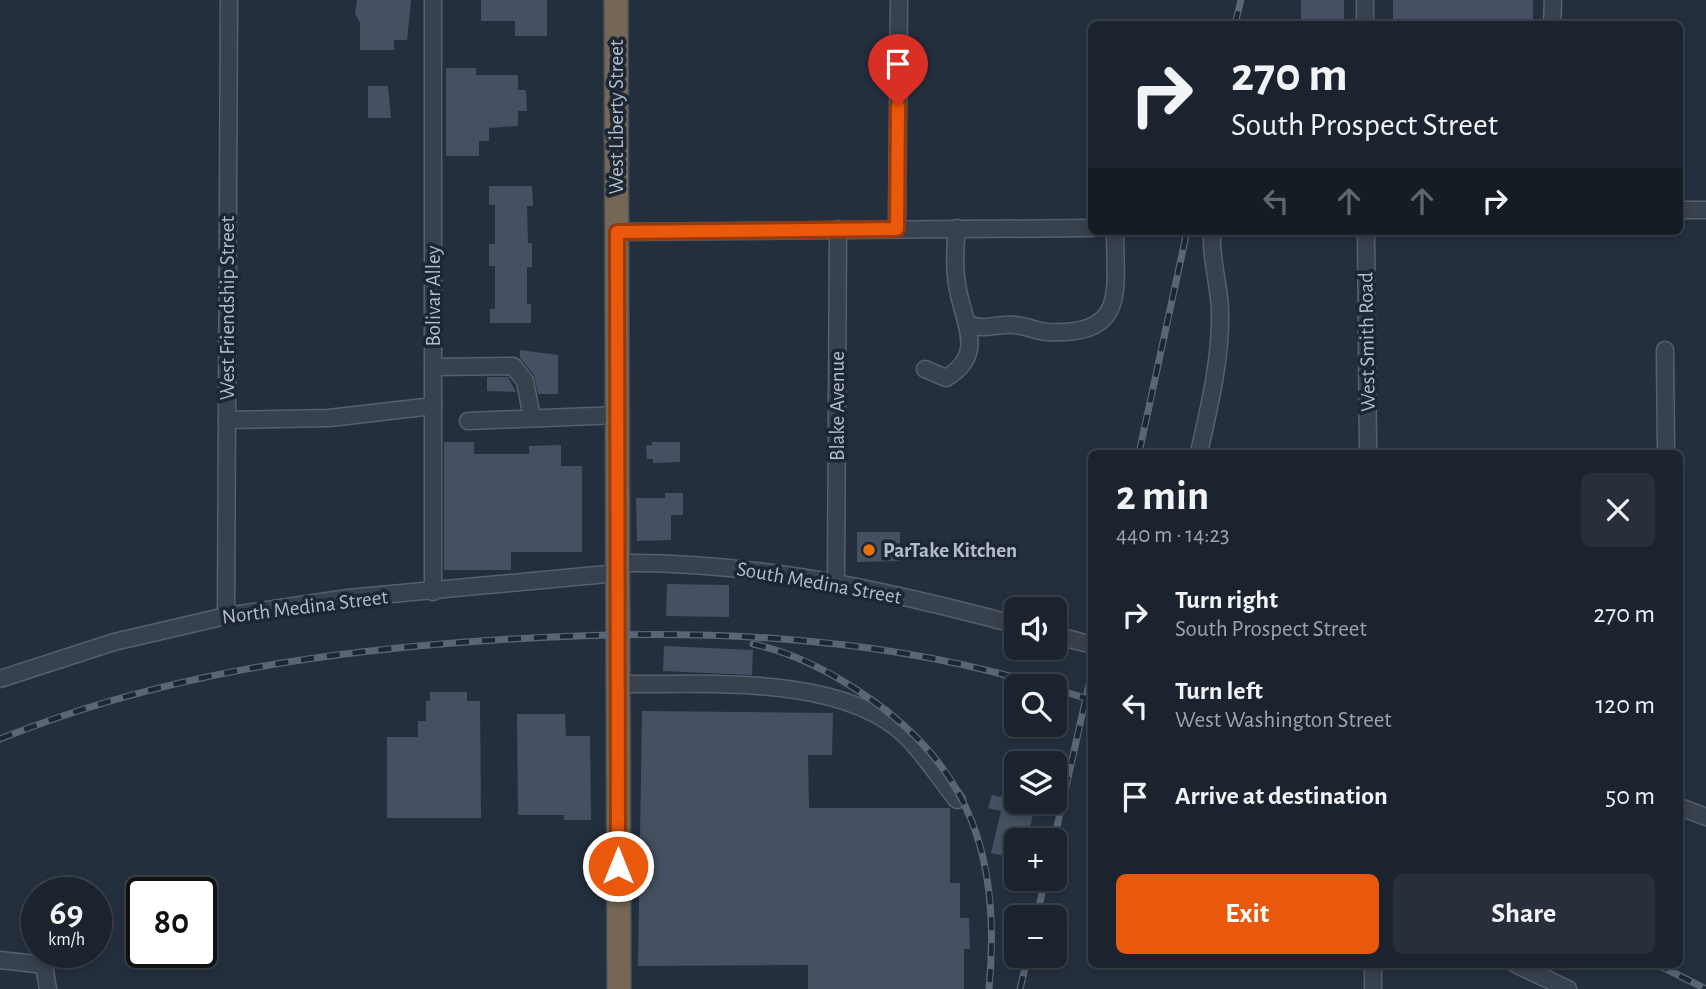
<!DOCTYPE html>
<meta charset="utf-8">
<style>
:root{--surface:#1b232e;--page:#282f3a;--text:#f1f3f6;--muted:#a0a4aa;--line:#39404a;--accent:#ea580c}
body{margin:0;font-family:"Alegreya Sans",sans-serif;background:var(--page);color:var(--text);height:100vh;display:flex;flex-direction:column;font-size:26px;white-space:nowrap}
*{box-sizing:border-box;margin:0}
p{font-size:23px;color:var(--muted)}
.icon{flex:none;width:38px;height:38px;fill:none;stroke:currentColor;stroke-width:2;stroke-linecap:round;stroke-linejoin:round}
.map{position:relative;flex:1;overflow:hidden}
.drawer{position:absolute;left:1088px;top:450px;width:595px;height:518px;display:flex;flex-direction:column;background:var(--surface);border-radius:10px;box-shadow:0 4px 10px #0003,0 0 0 2px var(--line)}
.drawer>*{flex:none}
.hud{position:absolute;left:1088px;top:21px;width:595px;height:214px;border-radius:10px;box-shadow:0 4px 10px #0003,0 0 0 2px var(--line);background:#1b232e;color:var(--text);overflow:hidden}
.controls{position:absolute;left:1004px;top:597px;display:grid;gap:14px}
.controls a{display:grid;place-items:center;width:63px;height:63px;border-radius:10px;background:var(--surface);box-shadow:0 4px 10px #0003,0 0 0 2px var(--line);font-size:35px}
.speed{position:absolute;left:21px;top:877px;display:flex;gap:14px;font-size:35px;font-weight:700;text-align:center}
.speed>*{display:grid;place-content:center;width:91px;height:91px;border-radius:50%;background:var(--surface);box-shadow:0 4px 10px #0003,0 0 0 2px var(--line);line-height:1}
.speed small{font-size:18px;font-weight:400}
.speed .limit{border:4px solid #111;border-radius:10px;background:#fff;color:#111}
.pin{position:absolute;display:grid;place-items:center;width:60px;height:60px;color:#fff;margin:-72px -30px;border-radius:50% 50% 50% 0;rotate:-45deg;box-shadow:0 0 7px #0007}
.pin .icon{rotate:45deg}
.me{position:absolute;width:77px;margin:-38px;rotate:0deg;stroke-linejoin:round;filter:drop-shadow(0 0 5px #0008)}
.turn{display:flex;align-items:center;gap:24px;height:147px;padding:0 28px;font-size:32px}
.turn .icon{width:91px;height:91px;stroke-width:2.5}
.turn b{display:block;font-size:49px;line-height:60px}
.lanes{display:flex;align-items:center;height:66px;padding:0 28px;background:#0003;justify-content:center;gap:35px;direction:ltr}
.lanes .off{opacity:.35}
.round{display:grid;place-items:center;flex:none;width:74px;height:74px;border-radius:10px;background:var(--page)}
.headline{display:flex;align-items:center;justify-content:space-between;height:119px;padding:0 28px}
h1{font-size:42px;font-weight:700;line-height:52px}
.button{display:flex;gap:14px;margin-top:auto;padding:14px 28px}
.button a{flex:1;height:80px;border-radius:10px;background:var(--accent);color:#fff;font-size:28px;font-weight:700;line-height:80px;text-align:center}
.button a+a{background:var(--page);color:var(--text)}
ul{padding:0;list-style:none}
li{display:flex;align-items:center;gap:21px;height:91px;padding:0 28px}
li div{flex:1}
li b{display:block;font-size:26px}
li em{font-style:normal}
.map>svg:first-child{display:block}
.building{fill:#455162}
.lines{fill:none;stroke-linecap:round;stroke-linejoin:round}
.minor-casing{stroke:#565f6c;stroke-width:19}
.highway-casing{stroke:#434c59;stroke-width:26}
.minor{stroke:#38414e;stroke-width:16}
.highway{stroke:#746855;stroke-width:23}
.rail-casing{stroke:#5a6575;stroke-width:7}
.rail{stroke:#1d2633;stroke-width:4.5;stroke-dasharray:13;stroke-linecap:butt}
.route-casing{stroke:#983908;stroke-width:18}
.route{stroke:#ea580c;stroke-width:12}
.food-dot{fill:#e8710a;stroke:#1d2633;stroke-width:2.5}
.labels{text-anchor:middle;dominant-baseline:central;stroke-width:7;stroke-linejoin:round;paint-order:stroke}
.street-label{font-size:21px;fill:#b4bcc9;stroke:#1d2633}
.poi-label{font-size:21px;font-weight:bold;fill:#b4bcc9;stroke:#1d2633;text-anchor:start}
</style>
<div class="map">
<svg width="1706" height="989" viewBox="0 0 1706 989">
<rect width="100%" height="100%" fill="#242f3e"/>
<g class="building">
<polygon points="357,0 411,0 407,40 394,40 394,50 360,50 360,22 355,14"/>
<polygon points="481,0 547,0 547,36 515,36 515,21 481,21"/>
<rect x="1301" y="0" width="43" height="24"/>
<rect x="1393" y="0" width="140" height="24"/>
<polygon points="446,68 476,68 476,75 518,75 518,90 526,90 527,111 518,111 518,126 489,128 489,141 479,141 479,156 446,156"/>
<polygon points="368,86 388,86 391,118 368,118"/>
<polygon points="489,186 532,186 533,206 527,206 528,243 532,243 532,267 527,267 527,304 531,304 531,323 490,323 490,309 495,309 495,266 489,266 489,244 495,244 495,205 489,205"/>
<polygon points="520,350 558,355 558,394 538,394 534,375 520,358"/>
<polygon points="487,377 508,377 516,392 487,391"/>
<polygon points="444,442 474,442 474,454 529,454 529,446 561,445 561,466 582,466 582,552 511,552 511,570 444,570"/>
<polygon points="652,442 680,442 680,462 653,463 653,459 647,459 646,446 652,445"/>
<polygon points="665,493 683,493 683,515 671,515 671,540 637,541 636,498 665,498"/>
<polygon points="857,532 900,532 900,561 857,562"/>
<polygon points="667,584 729,585 729,617 666,616"/>
<polygon points="664,646 753,650 752,675 663,671"/>
<polygon points="430,692 467,692 467,701 480,701 481,818 387,818 387,737 418,737 418,721 426,721 426,701 430,701"/>
<polygon points="642,711 833,713 832,755 808,755 809,808 950,808 950,883 960,883 960,918 969,918 970,949 964,949 964,989 808,989 808,965 638,966"/>
<polygon points="517,714 565,714 566,736 590,736 591,820 564,820 564,815 518,815"/>
<polygon points="1012,753 1017,753 1017,802 1036,802 1027,840 1017,840 1017,859 991,853 1001,811 988,808 992,795 1001,797"/>
</g>
<g class="lines">
<g class="minor-casing">
<g id="minor">
<polyline points="433,0 433,592"/>
<polyline points="1365,0 1365,24"/>
<polyline points="1552,24 1553,0"/>
<polyline points="1680,210 1706,210"/>
<polyline points="897,229 899,0"/>
<polyline points="1366,231 1368,453"/>
<polyline points="617,232 1092,228"/>
<path d="M 968,324 C 984,331 999,323 1015,325 C 1026,326 1036,331 1047,332 C 1128,336 1115,292 1115,231"/>
<polyline points="1665,350 1666,453"/>
<polyline points="433,367 513,366 525,381 532,418"/>
<path d="M 925,369 L 946,378 C 988,353 962,322 957,284 C 954,266 955,247 957,228"/>
<polyline points="227,420 329,418 433,406"/>
<polyline points="468,421 618,415"/>
<path d="M 1199,453 C 1209,407 1221,360 1220,312 C 1220,286 1210,260 1212,231"/>
<path d="M 618,563 C 754,561 886,590 1017,625"/>
<polyline points="836,583 838,229"/>
<polyline points="226,616 229,0"/>
<polyline points="1055,635 1092,645"/>
<polyline points="0,679 114,642 226,616 348,598 618,573"/>
<path d="M 618,684 C 702,685 843,673 907,737 C 925,755 940,779 957,800"/>
<polyline points="1680,807 1706,817"/>
<polyline points="0,960 44,965 48,989"/>
<polyline points="1373,964 1373,989"/>
<polyline points="1515,964 1568,989"/>
</g>
</g>
<g class="highway-casing">
<polyline id="highway" points="616,0 619,989"/>
</g>
<use href="#minor" class="minor"/>
<use href="#highway" class="highway"/>
<g class="rail-casing">
<g id="rail">
<polyline points="1235,24 1241,0"/>
<polyline points="1139,453 1187,231"/>
<path d="M 753,644 C 794,653 829,671 863,694 C 973,767 1001,862 989,989"/>
<polyline points="1055,689 1092,700"/>
<path d="M 0,739 C 159,675 325,651 495,640 C 680,628 866,632 1045,686"/>
<polyline points="1054,840 1092,671"/>
<polyline points="1037,917 1045,878"/>
<polyline points="1656,964 1706,989"/>
<polyline points="1020,989 1028,956"/>
</g>
</g>
<use href="#rail" class="rail"/>
</g>
<g class="lines">
<g class="route-casing">
<polyline id="route" points="618,866 617,232 897,229 898,106"/>
</g>
<use href="#route" class="route"/>
</g>
<circle class="food-dot" cx="869" cy="550" r="7"/>
<g class="labels">
<g class="street-label">
<text transform="translate(616 117) rotate(-90)">West Liberty Street</text>
<text transform="translate(433 296) rotate(-90)">Bolivar Alley</text>
<text transform="translate(227 308) rotate(-90)">West Friendship Street</text>
<text transform="translate(1367 342) rotate(-91)">West Smith Road</text>
<text transform="translate(837 406) rotate(-90)">Blake Avenue</text>
<text transform="translate(819 583) rotate(10)">South Medina Street</text>
<text transform="translate(305 607) rotate(-7)">North Medina Street</text>
</g>
<g class="poi-label">
<text x="883" y="550">ParTake Kitchen</text>
</g>
</g>
</svg>
<div class="controls">
<a><svg class="icon" aria-label="sound" viewBox="0 0 24 24"><path d="M4 9h4l5-4v14l-5-4H4zM17 9q2 3 0 6"/></svg></a>
<a><svg class="icon" aria-label="search" viewBox="0 0 24 24"><circle cx="10" cy="10" r="6"/><path d="M15 15l6 6"/></svg></a>
<a><svg class="icon" aria-label="layers" viewBox="0 0 24 24"><path d="M12 4l9 5-9 5-9-5zM3 14l9 5 9-5"/></svg></a>
<a>+</a>
<a>−</a>
</div>
<div class="speed"><div>69<small>km/h</small></div><div class="limit">80</div></div>
<div class="pin" style="left:898px;top:106px;background:#d93025"><svg class="icon" aria-label="arrive" viewBox="0 0 24 24"><path d="M6 21V4h12l-3 4 3 4H6"/></svg></div>
<svg class="me" style="left:618px;top:866px" viewBox="-20 -20 40 40"><circle r="17" fill="#ea580c" stroke="#fff" stroke-width="3"/><path d="M0-11L8 9 0 5-8 9z" fill="#fff"/></svg>
<div class="hud">
<div class="turn"><svg class="icon" aria-label="right" viewBox="0 0 24 24"><path d="M7 20v-9h11M14 6l5 5-5 5"/></svg><div><b>270 m</b>South Prospect Street</div></div>
<div class="lanes"><svg class="icon off" aria-label="left" viewBox="0 0 24 24"><path d="M17 20v-9H6M10 6l-5 5 5 5"/></svg><svg class="icon off" aria-label="ahead" viewBox="0 0 24 24"><path d="M12 20V5M6 11l6-6 6 6"/></svg><svg class="icon off" aria-label="ahead" viewBox="0 0 24 24"><path d="M12 20V5M6 11l6-6 6 6"/></svg><svg class="icon" aria-label="right" viewBox="0 0 24 24"><path d="M7 20v-9h11M14 6l5 5-5 5"/></svg></div>
</div>
<section class="drawer">
<div class="headline"><div><h1>2 min</h1><p>440 m · 14:23</p></div><a class="round"><svg class="icon" aria-label="close" viewBox="0 0 24 24"><path d="M6 6l12 12M18 6L6 18"/></svg></a></div>
<ul>
<li><svg class="icon" aria-label="right" viewBox="0 0 24 24"><path d="M7 20v-9h11M14 6l5 5-5 5"/></svg><div><b>Turn right</b><p>South Prospect Street</p></div><em>270 m</em></li>
<li><svg class="icon" aria-label="left" viewBox="0 0 24 24"><path d="M17 20v-9H6M10 6l-5 5 5 5"/></svg><div><b>Turn left</b><p>West Washington Street</p></div><em>120 m</em></li>
<li><svg class="icon" aria-label="arrive" viewBox="0 0 24 24"><path d="M6 21V4h12l-3 4 3 4H6"/></svg><div><b>Arrive at destination</b></div><em>50 m</em></li>
</ul>
<div class="button"><a>Exit</a><a>Share</a></div>
</section>
</div>
